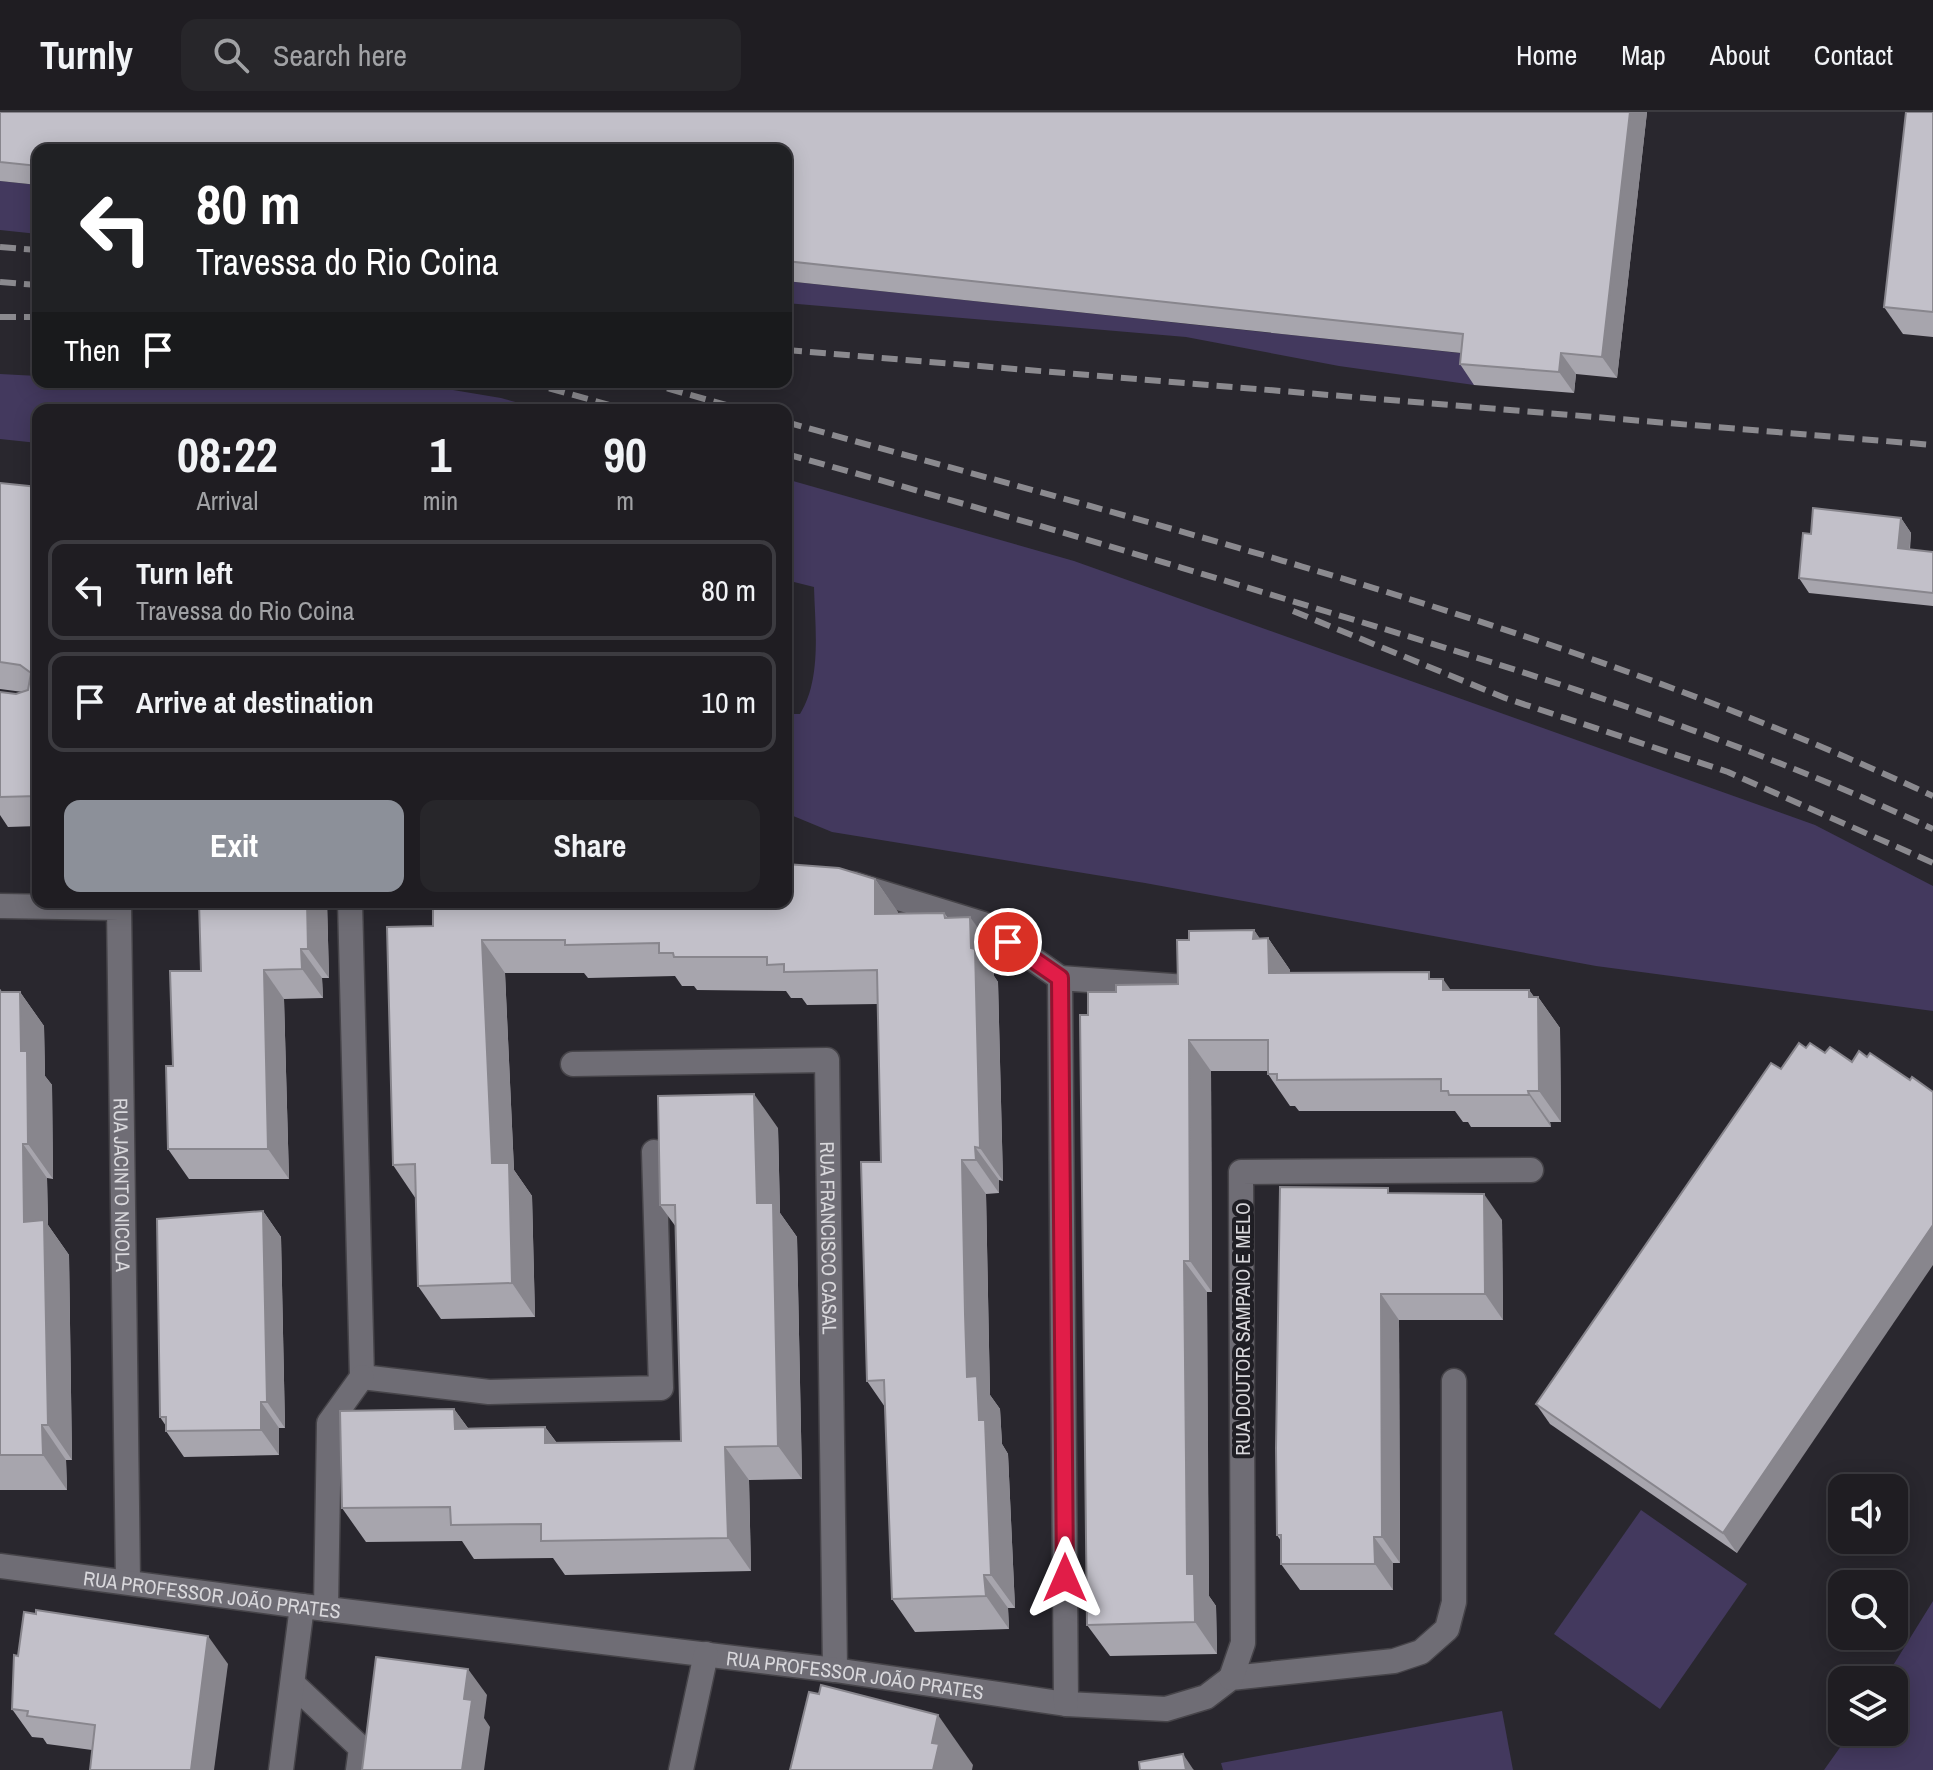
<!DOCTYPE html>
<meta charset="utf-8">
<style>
:root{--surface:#1f1d22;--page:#27262a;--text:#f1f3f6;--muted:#a1a2a5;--line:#3c3b40;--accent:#8c9099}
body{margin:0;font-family:"Archivo Narrow",sans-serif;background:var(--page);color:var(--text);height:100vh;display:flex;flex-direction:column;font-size:30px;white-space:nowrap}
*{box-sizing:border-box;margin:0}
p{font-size:26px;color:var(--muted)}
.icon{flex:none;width:44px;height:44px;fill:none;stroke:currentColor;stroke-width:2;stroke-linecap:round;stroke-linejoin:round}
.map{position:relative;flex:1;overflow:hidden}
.details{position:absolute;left:32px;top:292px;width:760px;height:504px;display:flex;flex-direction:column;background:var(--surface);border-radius:16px;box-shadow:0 4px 20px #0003,0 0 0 2px var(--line)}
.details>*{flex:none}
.guide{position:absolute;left:32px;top:32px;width:760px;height:244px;border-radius:16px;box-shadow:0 4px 20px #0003,0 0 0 2px var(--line);background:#202124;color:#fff;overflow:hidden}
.tools{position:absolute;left:1828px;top:1362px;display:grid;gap:16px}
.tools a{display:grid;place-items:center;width:80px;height:80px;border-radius:16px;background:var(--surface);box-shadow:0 4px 20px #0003,0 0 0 2px var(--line);font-size:40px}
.pin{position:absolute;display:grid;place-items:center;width:68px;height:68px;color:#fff;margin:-34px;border:4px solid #fff;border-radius:50%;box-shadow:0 2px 8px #0007}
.me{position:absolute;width:88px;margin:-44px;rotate:0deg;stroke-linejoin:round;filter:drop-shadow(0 0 6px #0008)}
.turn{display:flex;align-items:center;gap:28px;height:168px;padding:0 32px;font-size:36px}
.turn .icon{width:104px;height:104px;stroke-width:2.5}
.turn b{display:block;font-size:56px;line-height:68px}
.then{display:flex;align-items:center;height:76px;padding:0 32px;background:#0003;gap:16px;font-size:30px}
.eta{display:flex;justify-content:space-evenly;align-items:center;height:136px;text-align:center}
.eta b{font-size:48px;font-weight:800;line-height:56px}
.cta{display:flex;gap:16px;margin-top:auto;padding:16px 32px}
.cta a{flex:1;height:92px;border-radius:16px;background:var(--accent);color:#fff;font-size:32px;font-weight:800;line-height:92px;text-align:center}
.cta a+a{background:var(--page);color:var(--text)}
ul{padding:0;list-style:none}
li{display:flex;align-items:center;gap:24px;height:100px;margin:0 16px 12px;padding:0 16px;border:4px solid var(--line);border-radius:16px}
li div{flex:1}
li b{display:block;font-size:30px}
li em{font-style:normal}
header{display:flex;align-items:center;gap:48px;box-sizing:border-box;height:112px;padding:0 40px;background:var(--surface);border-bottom:2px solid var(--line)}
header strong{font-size:38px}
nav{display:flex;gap:44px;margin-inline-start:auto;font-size:28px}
.search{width:560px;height:72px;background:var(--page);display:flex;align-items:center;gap:20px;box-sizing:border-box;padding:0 28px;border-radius:16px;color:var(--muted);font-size:30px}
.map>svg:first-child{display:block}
.green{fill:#43395e}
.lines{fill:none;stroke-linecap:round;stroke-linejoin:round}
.street-casing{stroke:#464449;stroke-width:27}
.street{stroke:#6f6d75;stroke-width:24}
.rail{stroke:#8b8a8f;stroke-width:6;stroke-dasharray:16 8;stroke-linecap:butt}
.wall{fill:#a7a5ad}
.shaded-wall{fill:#88868d}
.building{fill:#c2c0c9;stroke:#88868d;stroke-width:2}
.route-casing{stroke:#92132f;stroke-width:20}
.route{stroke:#e11d48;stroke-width:14}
.labels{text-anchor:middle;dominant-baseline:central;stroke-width:8;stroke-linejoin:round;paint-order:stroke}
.street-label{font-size:20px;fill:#d9d8dc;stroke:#1f1e24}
</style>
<header>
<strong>Turnly</strong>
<div class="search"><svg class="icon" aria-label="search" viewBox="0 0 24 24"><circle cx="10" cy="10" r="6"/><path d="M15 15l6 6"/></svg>Search here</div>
<nav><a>Home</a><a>Map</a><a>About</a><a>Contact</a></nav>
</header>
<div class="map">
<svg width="1933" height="1658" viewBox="0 0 1933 1658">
<rect width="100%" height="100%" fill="#29272e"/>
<g class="green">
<polygon points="0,69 38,73 38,122 0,118"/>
<polygon points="786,169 1478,243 1474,273 1339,254 1186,225 786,191"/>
<polygon points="0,262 38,264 38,270 405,270 501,286 545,298 38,298 38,331 0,327"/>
<path d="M 786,367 L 1074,449 L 1815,713 L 1933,774 L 1933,899 L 1596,854 L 1145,771 L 832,720 L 786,701 L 786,602 L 800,602 C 822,567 815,515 814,475 L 786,468 Z"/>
<polygon points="1641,1398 1747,1472 1660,1597 1554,1522"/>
<polygon points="1933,1489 1933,1658 1824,1658 1851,1620 1894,1620 1894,1568 1884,1568"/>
<polygon points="1502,1599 1513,1658 1223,1658 1221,1651"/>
</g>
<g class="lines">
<g class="street-casing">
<g id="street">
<polyline points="853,772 983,812 1060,866"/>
<polyline points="350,790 362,1265 489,1280 661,1276 654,1040"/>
<path id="s1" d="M 0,794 L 119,796 L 128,1469"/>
<path id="s2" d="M 573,952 L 827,948 L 835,1558"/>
<path id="s3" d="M 0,1454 L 302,1494 L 835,1558 L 1066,1592 L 1166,1597 L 1206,1585 L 1231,1566 L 1394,1549 L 1421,1540 L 1447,1517 L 1454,1490 L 1454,1269"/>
<polyline points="326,1497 329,1311 362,1265"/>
<polyline points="1231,1566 1243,1531 1241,1060 1531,1058"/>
<polyline points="294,1573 361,1636 358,1658"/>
<polyline points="1066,1592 1060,866 1186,875"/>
<polyline points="281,1658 302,1494"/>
<polyline points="681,1658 706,1542"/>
</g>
</g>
<use href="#street" class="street"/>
<g class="rail">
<polyline points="0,135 38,138"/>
<polyline points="0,170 38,173"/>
<polyline points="0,205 38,205"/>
<polyline points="786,238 1933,333"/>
<polyline points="526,270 628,298"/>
<polyline points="644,270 744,298"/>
<path d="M 786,310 C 1172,418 1568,515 1933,684"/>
<path d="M 786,342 C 968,392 1148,445 1328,500 C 1534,562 1738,626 1933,717"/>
<polyline points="1293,499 1505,586 1728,660 1933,751"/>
</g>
</g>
<g class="wall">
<polygon points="0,0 1647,0 1617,266 1576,262 1574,281 1474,273 1460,252 1461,241 786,169 786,38 38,38 38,73 0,69"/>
<polygon points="1933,0 1933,225 1903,222 1884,195"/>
<polygon points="0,371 38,375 38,714 8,715 0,703 0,580 16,582 23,580 0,577"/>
<polygon points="1901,406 1911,421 1910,438 1933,440 1933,494 1809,481 1799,466 1811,422"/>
<polygon points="875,767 898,801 944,801 948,806 994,838 994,864 998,870 1003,1069 999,1068 999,1081 986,1082 989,1235 990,1283 1000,1297 1002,1332 1008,1342 1015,1496 1008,1496 1009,1517 915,1520 892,1487 885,1295 867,1269 881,1050 878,892 807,893 802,886 791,886 786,879 697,878 694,874 682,874 675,864 588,866 584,861 505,861 514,1058 532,1084 535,1205 441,1207 418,1174 416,1087 393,1053 433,814"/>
<polygon points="327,790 329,866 322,866 323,886 284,887 289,1067 189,1067 168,1037 173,954 201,859"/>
<polygon points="1254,818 1260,827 1268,826 1290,858 1290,861 1434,867 1451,878 1529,878 1534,885 1538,885 1560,916 1561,1010 1550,1010 1551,1015 1471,1015 1468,1010 1463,1010 1455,999 1299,999 1295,994 1290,994 1268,962 1268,959 1211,959 1212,1180 1207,1180 1208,1381 1209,1484 1216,1494 1217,1542 1110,1544 1087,1513 1088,903 1116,880 1178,872"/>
<polygon points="0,877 2,880 20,880 44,914 45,964 52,973 53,1067 47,1066 48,1113 69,1143 72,1348 66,1348 67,1378 0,1378"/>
<polygon points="1806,936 1825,941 1737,1441 1550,1312 1536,1292 1781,957"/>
<polygon points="778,1016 780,1101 797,1125 802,1367 749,1368 751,1459 565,1463 553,1446 474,1447 462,1429 366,1430 342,1396 454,1297 468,1316 545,1315 557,1331 681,1329 676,1115 660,1093"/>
<polygon points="1392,1081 1502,1108 1503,1208 1399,1208 1400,1451 1393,1451 1393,1478 1300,1478 1281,1452 1281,1429 1277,1423"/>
<polygon points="263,1099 281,1125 285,1316 279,1316 279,1343 184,1345 166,1319 166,1314 160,1305"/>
<polygon points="228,1552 92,1638 47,1632 43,1626 32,1625 12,1597"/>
</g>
<g class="shaded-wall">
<polygon points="1630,0 1647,0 1617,266 1602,245"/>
<polygon points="1561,241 1576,262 1574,281 1559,260"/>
<polygon points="1901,406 1911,421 1908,451 1898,436"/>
<polygon points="875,767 898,800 899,835 875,802"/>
<polygon points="307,790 327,790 329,866 308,837"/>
<polygon points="970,805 994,838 994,864 998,870 1003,1069 980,1036"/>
<polygon points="1254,818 1268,839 1268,826 1290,858 1291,893 1269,861 1253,827"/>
<polygon points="482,828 505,861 514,1058 532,1084 535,1205 512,1171 492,1051"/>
<polygon points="301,837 322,866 323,886 302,857"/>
<polygon points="264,858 284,887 289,1067 268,1037"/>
<polygon points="1443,867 1465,898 1443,878"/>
<polygon points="0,877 20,906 20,880 44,914 45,964 52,973 53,1067 28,1032 21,939 0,884"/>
<polygon points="1529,878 1538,890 1538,885 1560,916 1561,1010 1539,979"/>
<polygon points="1189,928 1211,959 1212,1180 1190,1149"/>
<polygon points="1528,979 1550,1010 1551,1015 1529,983"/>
<polygon points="754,982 778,1016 780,1101 797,1125 802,1367 778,1334 757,1091"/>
<polygon points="23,1032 47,1066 48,1113 69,1143 72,1348 48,1313 24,1110"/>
<polygon points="975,1035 999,1068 999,1081 976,1048"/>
<polygon points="962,1048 986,1082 990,1283 1000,1297 1002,1332 1008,1342 1015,1496 991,1463 979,1308 967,1265"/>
<polygon points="1484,1082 1502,1108 1503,1208 1485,1182"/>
<polygon points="263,1099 281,1125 285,1316 267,1290"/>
<polygon points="1933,1113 1933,1153 1737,1441 1723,1421"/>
<polygon points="1184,1149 1207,1180 1209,1484 1216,1494 1217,1542 1195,1510 1187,1462"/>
<polygon points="1381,1182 1399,1208 1400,1451 1382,1425"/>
<polygon points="261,1290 279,1316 279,1343 261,1318"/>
<polygon points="454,1297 478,1330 455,1317"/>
<polygon points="42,1313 66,1348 67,1378 43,1343"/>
<polygon points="545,1315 569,1348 545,1331"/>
<polygon points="725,1335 749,1368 751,1459 728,1426"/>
<polygon points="1374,1425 1393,1451 1393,1478 1375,1452"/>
<polygon points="984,1463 1008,1496 1009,1517 986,1484"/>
<polygon points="208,1524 228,1552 214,1658 191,1658"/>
<polygon points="468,1557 487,1583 484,1606 490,1615 484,1658 462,1658 464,1587"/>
<polygon points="938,1603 973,1653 972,1658 933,1658 932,1631"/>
<polygon points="1183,1642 1193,1657 1194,1658 1186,1658"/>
</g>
<g class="building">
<polygon points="0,0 1630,0 1602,245 1561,241 1559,260 1460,252 1463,222 786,149 786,38 38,38 38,54 0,50"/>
<polygon points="1906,0 1933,0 1933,200 1884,195"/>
<polygon points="0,371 38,375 38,684 0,685 0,580 16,582 28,578 31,561 20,553 0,550"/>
<polygon points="1813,396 1901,406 1898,436 1933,440 1933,481 1799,466 1803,421 1811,422"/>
<polygon points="786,752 839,756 875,767 875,802 944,801 945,806 970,805 971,836 975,837 980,1036 975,1035 976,1048 962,1048 965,1202 967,1265 977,1264 979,1308 985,1308 991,1463 984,1463 986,1484 892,1487 884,1268 867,1269 861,1050 881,1050 877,858 784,860 784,852 767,853 767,845 674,845 673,841 659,841 659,831 565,833 565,828 482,828 492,1051 509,1051 512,1171 418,1174 415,1052 393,1053 387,815 433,814 433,790 786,790"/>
<polygon points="199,790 307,790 308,837 301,837 302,857 264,858 268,1037 168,1037 166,954 173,954 170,859 201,859"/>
<polygon points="1254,818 1253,827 1268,826 1269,861 1429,860 1429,867 1443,867 1443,878 1529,878 1529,885 1538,885 1539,979 1528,979 1529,983 1449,983 1448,979 1441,979 1441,967 1277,968 1277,962 1268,962 1268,928 1189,928 1190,1149 1184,1149 1186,1349 1187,1462 1194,1462 1195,1510 1087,1513 1080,903 1088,903 1088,880 1116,880 1116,873 1178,872 1177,828 1189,828 1189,819"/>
<polygon points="0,880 20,880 21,939 27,939 28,1032 23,1032 24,1110 44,1108 48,1313 42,1313 43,1343 0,1343"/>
<polygon points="1799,931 1806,936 1810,931 1825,941 1830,935 1852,950 1859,939 1867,945 1870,941 1910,968 1912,965 1933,980 1933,1113 1723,1421 1536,1292 1771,951 1781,957"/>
<polygon points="754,982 757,1091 773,1091 778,1334 725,1335 728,1426 541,1429 541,1412 451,1413 450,1395 342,1396 340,1299 454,1297 455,1317 545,1315 545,1331 681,1329 675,1093 660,1093 658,984"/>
<polygon points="1280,1075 1388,1076 1388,1081 1484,1082 1485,1182 1381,1182 1382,1425 1374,1425 1375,1452 1281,1452 1281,1423 1277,1423 1276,1336"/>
<polygon points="263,1099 267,1290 261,1290 261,1318 166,1319 166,1305 160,1305 157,1107"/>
<polygon points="36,1498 208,1524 191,1658 90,1658 95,1613 27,1604 28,1599 12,1597 14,1543 18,1544 24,1500 36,1502"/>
<polygon points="376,1545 468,1557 464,1587 472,1588 462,1658 362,1658"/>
<polygon points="821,1573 938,1603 932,1631 939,1632 933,1658 790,1658 809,1580 819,1582"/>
<polygon points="1183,1642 1186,1658 1140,1658 1139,1650"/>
</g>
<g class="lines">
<g class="route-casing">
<polyline id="route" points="1008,830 1060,866 1065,1466"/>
</g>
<use href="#route" class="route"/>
</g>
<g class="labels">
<g class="street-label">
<text stroke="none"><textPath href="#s1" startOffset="396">RUA JACINTO NICOLA</textPath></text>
<text stroke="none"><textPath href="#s2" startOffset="432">RUA FRANCISCO CASAL</textPath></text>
<text transform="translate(1242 1217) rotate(-90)">RUA DOUTOR SAMPAIO E MELO</text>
<text stroke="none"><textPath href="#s3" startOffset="214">RUA PROFESSOR JOÃO PRATES</textPath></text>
<text stroke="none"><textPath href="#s3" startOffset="862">RUA PROFESSOR JOÃO PRATES</textPath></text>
</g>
</g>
</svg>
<div class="tools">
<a><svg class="icon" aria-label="sound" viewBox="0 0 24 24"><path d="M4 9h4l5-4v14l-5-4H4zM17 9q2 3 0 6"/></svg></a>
<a><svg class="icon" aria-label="search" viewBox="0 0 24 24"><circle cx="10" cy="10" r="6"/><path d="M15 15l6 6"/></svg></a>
<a><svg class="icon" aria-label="layers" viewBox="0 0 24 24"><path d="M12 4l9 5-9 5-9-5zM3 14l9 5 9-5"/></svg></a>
</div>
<div class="pin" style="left:1008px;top:830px;background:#d93025"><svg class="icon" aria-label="arrive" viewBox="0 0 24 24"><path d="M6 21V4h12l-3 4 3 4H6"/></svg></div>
<svg class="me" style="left:1065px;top:1466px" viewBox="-20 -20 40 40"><path d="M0-17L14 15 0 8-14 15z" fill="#e11d48" stroke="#fff" stroke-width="4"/></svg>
<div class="guide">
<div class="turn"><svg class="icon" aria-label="left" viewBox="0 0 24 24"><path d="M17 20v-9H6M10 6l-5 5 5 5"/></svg><div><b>80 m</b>Travessa do Rio Coina</div></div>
<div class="then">Then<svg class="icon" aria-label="arrive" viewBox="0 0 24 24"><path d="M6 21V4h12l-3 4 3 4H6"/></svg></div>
</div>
<section class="details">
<div class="eta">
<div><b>08:22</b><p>Arrival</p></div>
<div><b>1</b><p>min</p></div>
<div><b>90</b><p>m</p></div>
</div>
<ul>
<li><svg class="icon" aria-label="left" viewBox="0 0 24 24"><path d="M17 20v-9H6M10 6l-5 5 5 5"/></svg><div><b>Turn left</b><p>Travessa do Rio Coina</p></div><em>80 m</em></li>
<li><svg class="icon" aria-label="arrive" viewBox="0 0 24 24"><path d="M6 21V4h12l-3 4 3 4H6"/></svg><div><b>Arrive at destination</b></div><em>10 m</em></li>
</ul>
<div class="cta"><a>Exit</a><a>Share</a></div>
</section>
</div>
